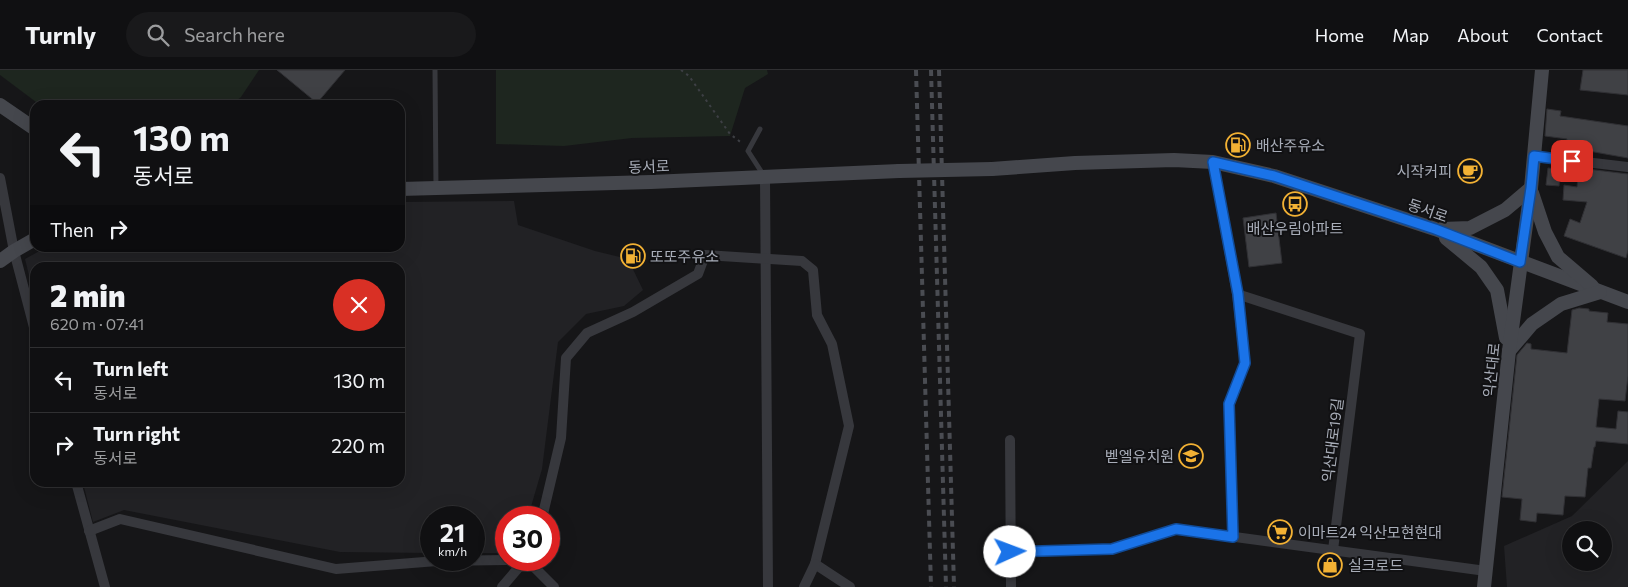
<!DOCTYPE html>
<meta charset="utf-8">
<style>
:root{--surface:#101012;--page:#19191b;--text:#f1f3f6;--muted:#9c9d9f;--line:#303032}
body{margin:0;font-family:Commissioner,"Noto Sans KR",sans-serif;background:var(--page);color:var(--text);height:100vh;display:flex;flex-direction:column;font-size:19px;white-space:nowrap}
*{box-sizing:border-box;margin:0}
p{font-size:16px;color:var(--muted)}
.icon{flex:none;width:28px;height:28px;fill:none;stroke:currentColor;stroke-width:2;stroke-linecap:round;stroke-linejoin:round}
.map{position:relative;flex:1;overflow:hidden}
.sheet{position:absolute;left:30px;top:192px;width:375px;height:225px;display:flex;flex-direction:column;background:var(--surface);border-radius:15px;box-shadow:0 5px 20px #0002,0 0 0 1px var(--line)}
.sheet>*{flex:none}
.guide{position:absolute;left:30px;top:30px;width:375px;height:152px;border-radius:15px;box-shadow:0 5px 20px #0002,0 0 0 1px var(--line);background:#101012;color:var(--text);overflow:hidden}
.fabs{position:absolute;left:1562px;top:451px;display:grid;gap:10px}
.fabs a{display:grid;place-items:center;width:50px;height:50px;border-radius:50%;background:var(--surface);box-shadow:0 5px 20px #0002,0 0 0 1px var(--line);font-size:25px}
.speed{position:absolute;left:420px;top:436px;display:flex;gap:10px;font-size:25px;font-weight:700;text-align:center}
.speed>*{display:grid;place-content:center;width:65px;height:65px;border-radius:50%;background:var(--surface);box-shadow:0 5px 20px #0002,0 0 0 1px var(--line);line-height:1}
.speed small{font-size:12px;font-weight:400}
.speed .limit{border:8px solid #d22;background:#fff;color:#111}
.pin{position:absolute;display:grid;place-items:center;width:42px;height:42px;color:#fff;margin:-21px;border-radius:10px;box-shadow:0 2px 8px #0006}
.me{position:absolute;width:55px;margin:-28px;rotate:88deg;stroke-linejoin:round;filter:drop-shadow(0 0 4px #0008)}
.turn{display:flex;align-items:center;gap:18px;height:105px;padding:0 20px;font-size:22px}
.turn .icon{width:65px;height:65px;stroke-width:2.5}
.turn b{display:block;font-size:35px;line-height:42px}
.then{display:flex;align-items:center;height:48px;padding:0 20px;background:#0003;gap:10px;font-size:19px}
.round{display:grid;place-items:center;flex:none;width:52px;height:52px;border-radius:26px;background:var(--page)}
.headline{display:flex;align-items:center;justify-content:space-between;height:85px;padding:0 20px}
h1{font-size:30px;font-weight:800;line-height:38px}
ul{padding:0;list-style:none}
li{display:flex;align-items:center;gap:15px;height:65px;padding:0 20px;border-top:1px solid var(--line)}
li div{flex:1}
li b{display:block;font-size:19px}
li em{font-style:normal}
header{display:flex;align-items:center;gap:30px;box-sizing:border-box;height:70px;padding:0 25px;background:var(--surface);border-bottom:1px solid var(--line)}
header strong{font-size:24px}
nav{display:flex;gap:28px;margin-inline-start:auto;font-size:18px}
.search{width:350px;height:45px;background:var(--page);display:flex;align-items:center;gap:12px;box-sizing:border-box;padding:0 18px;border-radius:28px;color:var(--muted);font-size:19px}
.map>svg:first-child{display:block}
.built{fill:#222225;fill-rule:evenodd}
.green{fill:#1e261f}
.building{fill:#404145;stroke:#303034}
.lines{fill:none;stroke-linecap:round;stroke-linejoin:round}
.path{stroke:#3d3f44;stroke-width:2;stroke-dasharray:2.5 4;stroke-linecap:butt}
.lane{stroke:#37383d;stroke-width:5}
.street{stroke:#37383d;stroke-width:10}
.secondary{stroke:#45474d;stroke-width:14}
.rail{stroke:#4a4c52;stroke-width:4;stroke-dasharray:6 5;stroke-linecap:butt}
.secondary-bridge{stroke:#45474d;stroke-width:14}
.route-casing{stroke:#114b97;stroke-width:12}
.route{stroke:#1a73e8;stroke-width:9}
.labels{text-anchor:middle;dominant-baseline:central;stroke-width:4;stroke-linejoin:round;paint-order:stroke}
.poi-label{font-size:15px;fill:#a8adb8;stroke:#111113;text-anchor:start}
.street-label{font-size:15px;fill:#a8adb8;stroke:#111113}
</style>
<header>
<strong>Turnly</strong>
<div class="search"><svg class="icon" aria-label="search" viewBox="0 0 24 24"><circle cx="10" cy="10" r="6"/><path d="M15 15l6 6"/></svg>Search here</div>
<nav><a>Home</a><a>Map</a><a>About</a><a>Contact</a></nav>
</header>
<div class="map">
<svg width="1628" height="517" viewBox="0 0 1628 517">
<rect width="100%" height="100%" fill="#161618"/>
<g class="built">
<polygon points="514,131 518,155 595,181 628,189 643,220 624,236 586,244 558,272 542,399 528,447 506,448 506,483 474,483 474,448 431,448 431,483 340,482 124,440 93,452 83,413 400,412 400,198 35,198 35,229 25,189 45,178 400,178 400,132"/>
<path d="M 1628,391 L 1628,517 L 1507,517 L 1504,476 L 1572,446 ZM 1571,460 L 1604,460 L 1604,492 L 1571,492 Z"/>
</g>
<g class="green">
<polygon points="0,0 259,0 241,27 232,35 40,35 0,5"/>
<polygon points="496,0 767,0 768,4 745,18 730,66 632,68 564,76 496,74"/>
</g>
<g class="building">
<polygon points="277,0 345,0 317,33"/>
<polygon points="1583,0 1628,0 1628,25 1580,20"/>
<polygon points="1547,39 1561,41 1560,46 1628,56 1628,88 1566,77 1567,69 1545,66"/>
<polygon points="1548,98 1561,99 1559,116 1546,115"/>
<polygon points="1579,98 1628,104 1628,180 1626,188 1564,166 1570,149 1580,153 1587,132 1563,130 1564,115 1577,117"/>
<polygon points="1276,143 1282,193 1249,197 1243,148"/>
<polygon points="1579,238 1589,239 1589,241 1608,243 1607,252 1628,254 1628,306 1625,331 1599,329 1596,357 1616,359 1618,341 1628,342 1628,374 1596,371 1595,377 1594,377 1591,398 1588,398 1585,427 1565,426 1563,445 1537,443 1536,452 1520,450 1522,429 1502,427 1517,285 1527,273 1531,274 1531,279 1567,283 1572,240"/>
</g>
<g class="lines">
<polyline class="path" points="681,0 689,6 730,64 743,74"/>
<g class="lane">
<polyline points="435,0 436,118"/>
<polyline points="760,59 748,81 764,106"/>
</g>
<g class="street">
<polyline points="1534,86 1628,97"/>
<polyline points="1213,92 1237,224 1245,293 1229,334 1233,467"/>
<polyline points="0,108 14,181 35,261"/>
<polyline points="765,108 768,517"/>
<polyline points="1237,224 1360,264 1333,480"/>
<polyline points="1010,370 1011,517"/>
<polyline points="76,412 105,517"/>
<polyline points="542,448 561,368 566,288 587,263 633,242 698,204 705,185 802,191 813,200 817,245 832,274 849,356 815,494 850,517"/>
<polyline points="89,461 120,449 336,499 437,491 506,490"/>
<polyline points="1010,482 1112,479 1176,459 1486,501"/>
<polyline points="527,490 554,517"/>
<polyline points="502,517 525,490"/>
<polyline points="804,517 815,494"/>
</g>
<g class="secondary">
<polyline points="0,35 35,59"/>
<polyline points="992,99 1075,93 1174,90 1213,92 1274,106 1435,159 1628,232"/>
<polyline points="400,119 651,112 899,101"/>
<polyline points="1532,123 1545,162 1558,187 1592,216"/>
<polyline points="1442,159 1470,158 1505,140 1531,118"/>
<polyline points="1446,168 1481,197 1497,220 1506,268"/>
<polyline points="0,191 14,181 35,169"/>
<polyline points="1509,281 1532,254 1561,234 1600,222"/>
<polyline points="1484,517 1509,281 1531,118 1542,0"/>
</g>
<g class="rail">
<polyline points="916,0 931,517"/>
<polyline points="931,0 946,517"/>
<polyline points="939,0 954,517"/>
</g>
<polyline class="secondary-bridge" points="899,101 992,99"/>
</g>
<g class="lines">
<g class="route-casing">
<polyline id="route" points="1010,482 1112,479 1176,459 1233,467 1229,334 1245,293 1238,224 1213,92 1274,106 1435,159 1520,192 1531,118 1534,86 1572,91"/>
</g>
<use href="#route" class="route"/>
</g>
<defs>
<g id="fuel-ring" transform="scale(1.25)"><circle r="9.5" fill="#111113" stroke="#f2b134" stroke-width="1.5"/><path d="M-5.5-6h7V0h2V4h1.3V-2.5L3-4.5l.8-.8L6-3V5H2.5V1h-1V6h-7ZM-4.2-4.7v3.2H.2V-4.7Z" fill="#f2b134"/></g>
<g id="cafe-ring" transform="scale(1.25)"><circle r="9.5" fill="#111113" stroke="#f2b134" stroke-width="1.5"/><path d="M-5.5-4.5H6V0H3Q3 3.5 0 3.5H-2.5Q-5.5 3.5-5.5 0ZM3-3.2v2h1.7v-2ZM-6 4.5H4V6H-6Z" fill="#f2b134"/></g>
<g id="bus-ring" transform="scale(1.25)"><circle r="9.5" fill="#111113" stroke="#f2b134" stroke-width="1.5"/><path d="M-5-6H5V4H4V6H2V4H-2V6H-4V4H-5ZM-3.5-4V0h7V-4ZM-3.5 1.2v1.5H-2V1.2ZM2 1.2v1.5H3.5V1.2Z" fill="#f2b134"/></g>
<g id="school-ring" transform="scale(1.25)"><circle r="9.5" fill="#111113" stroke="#f2b134" stroke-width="1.5"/><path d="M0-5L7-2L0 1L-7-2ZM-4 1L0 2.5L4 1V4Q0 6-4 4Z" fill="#f2b134"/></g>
<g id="supermarket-ring" transform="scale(1.25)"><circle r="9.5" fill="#111113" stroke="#f2b134" stroke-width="1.5"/><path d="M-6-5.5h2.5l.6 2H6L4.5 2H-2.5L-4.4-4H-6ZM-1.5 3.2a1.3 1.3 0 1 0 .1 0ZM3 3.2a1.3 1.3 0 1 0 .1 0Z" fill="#f2b134"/></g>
<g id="shop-ring" transform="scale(1.25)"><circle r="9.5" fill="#111113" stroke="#f2b134" stroke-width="1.5"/><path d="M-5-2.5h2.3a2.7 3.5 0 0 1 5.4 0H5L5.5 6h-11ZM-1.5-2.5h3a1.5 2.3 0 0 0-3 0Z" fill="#f2b134"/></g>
</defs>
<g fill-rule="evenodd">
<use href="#fuel-ring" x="1238" y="75"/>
<use href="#cafe-ring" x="1470" y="101"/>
<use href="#bus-ring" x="1295" y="134"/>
<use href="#fuel-ring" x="633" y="186"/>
<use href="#school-ring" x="1191" y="386"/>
<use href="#supermarket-ring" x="1280" y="462"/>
<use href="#shop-ring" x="1330" y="495"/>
</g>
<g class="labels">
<g class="poi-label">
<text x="1256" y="75">배산주유소</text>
<text x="1452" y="101" text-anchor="end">시작커피</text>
<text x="1295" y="158" text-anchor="middle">배산우림아파트</text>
<text x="650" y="186">또또주유소</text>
<text x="1174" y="386" text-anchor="end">벧엘유치원</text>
<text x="1298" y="462">이마트24 익산모현현대</text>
<text x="1348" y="495">실크로드</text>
</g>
<g class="street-label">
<text transform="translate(649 96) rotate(-2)">동서로</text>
<text transform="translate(1428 140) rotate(19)">동서로</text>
<text transform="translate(1491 300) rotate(-84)">익산대로</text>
<text transform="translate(1332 370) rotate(-83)">익산대로19길</text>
</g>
</g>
</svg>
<div class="fabs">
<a><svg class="icon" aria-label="search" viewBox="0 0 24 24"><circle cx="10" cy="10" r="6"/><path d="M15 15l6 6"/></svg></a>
</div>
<div class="speed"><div>21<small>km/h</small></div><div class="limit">30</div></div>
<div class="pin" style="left:1572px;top:91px;background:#d93025"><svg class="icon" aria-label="arrive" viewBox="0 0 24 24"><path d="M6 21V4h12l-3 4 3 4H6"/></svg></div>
<svg class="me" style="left:1010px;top:482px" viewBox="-20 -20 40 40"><circle r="19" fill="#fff"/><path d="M0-13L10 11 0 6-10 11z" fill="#1a73e8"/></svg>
<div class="guide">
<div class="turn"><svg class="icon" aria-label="left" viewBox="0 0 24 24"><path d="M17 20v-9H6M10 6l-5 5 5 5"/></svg><div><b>130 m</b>동서로</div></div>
<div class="then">Then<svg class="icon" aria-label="right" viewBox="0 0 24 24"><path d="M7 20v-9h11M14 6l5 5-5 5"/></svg></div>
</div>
<section class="sheet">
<div class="headline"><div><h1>2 min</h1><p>620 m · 07:41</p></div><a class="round" style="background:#d93025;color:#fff"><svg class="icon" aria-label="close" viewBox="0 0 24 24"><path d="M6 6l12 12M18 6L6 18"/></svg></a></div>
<ul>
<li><svg class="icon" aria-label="left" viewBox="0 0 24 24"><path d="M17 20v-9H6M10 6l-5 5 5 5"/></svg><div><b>Turn left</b><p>동서로</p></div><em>130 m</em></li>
<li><svg class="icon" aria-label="right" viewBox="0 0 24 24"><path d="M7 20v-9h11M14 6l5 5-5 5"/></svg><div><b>Turn right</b><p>동서로</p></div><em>220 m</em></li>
</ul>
</section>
</div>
